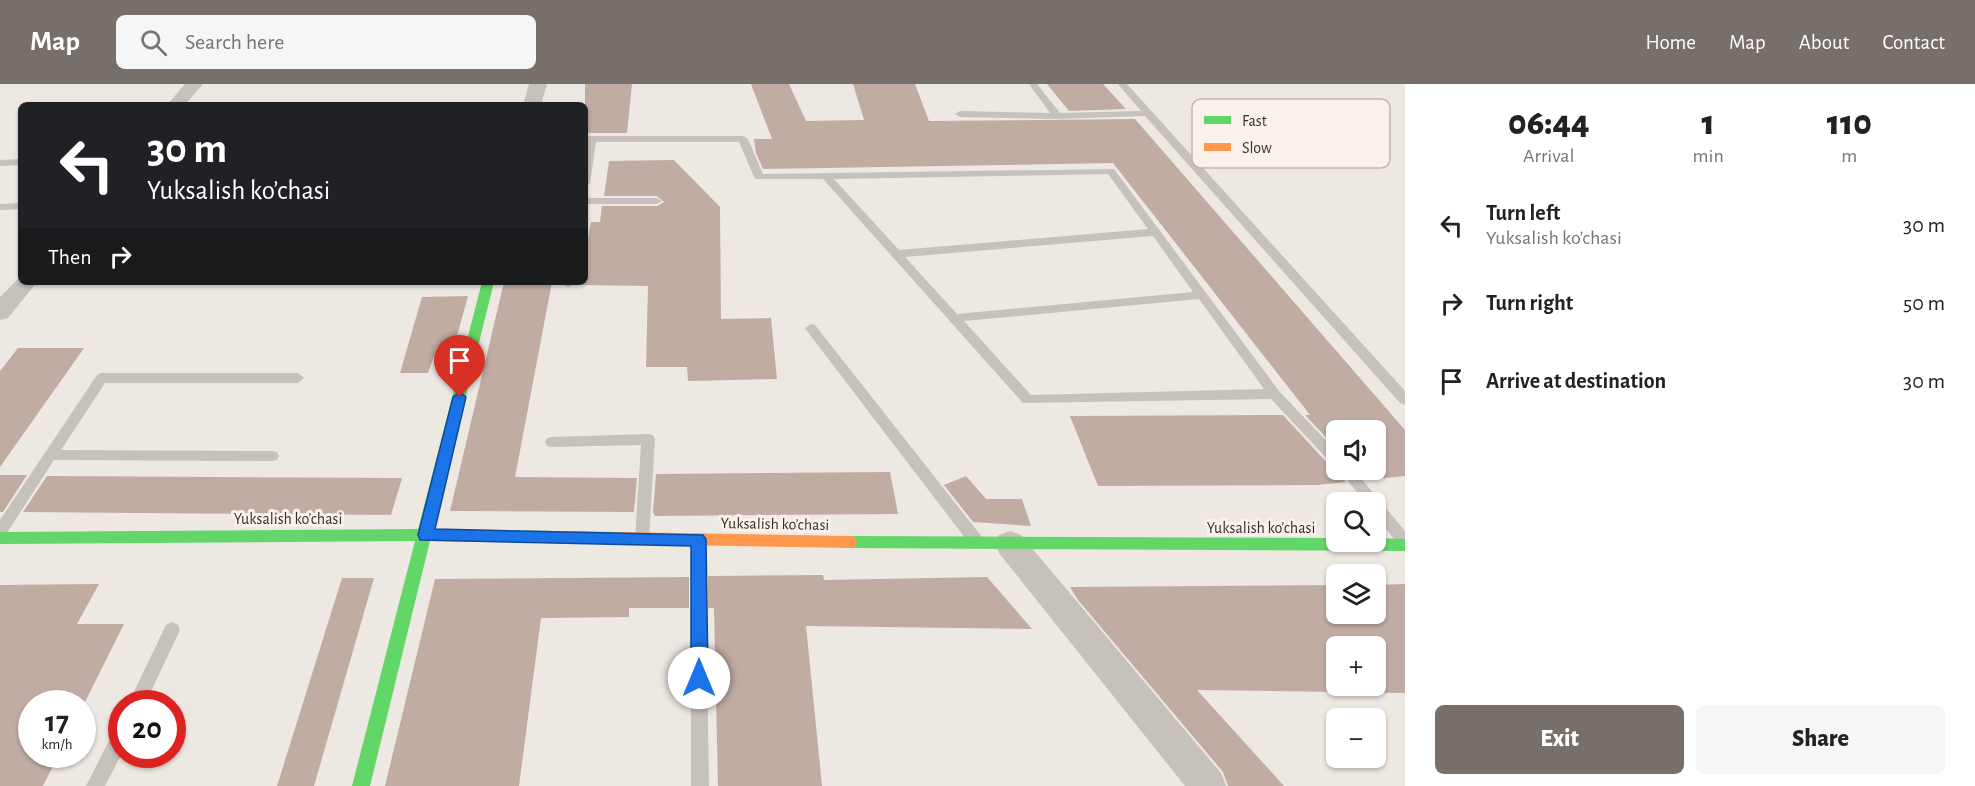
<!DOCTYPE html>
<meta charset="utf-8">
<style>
:root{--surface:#fff;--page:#f6f6f6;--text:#222;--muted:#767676;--accent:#776f6a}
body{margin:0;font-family:"Alegreya Sans",sans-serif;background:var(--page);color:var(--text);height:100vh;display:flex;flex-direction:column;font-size:22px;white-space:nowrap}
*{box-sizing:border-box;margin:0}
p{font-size:20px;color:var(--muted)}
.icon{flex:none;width:33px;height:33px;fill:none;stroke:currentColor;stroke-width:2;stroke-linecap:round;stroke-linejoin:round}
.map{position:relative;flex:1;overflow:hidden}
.side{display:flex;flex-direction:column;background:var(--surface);width:570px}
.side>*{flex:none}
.hud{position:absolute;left:18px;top:18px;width:570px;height:183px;border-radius:9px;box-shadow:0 2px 4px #0004;background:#202124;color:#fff;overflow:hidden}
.controls{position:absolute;left:1326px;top:336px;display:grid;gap:12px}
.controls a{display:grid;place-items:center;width:60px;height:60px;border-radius:9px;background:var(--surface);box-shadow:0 2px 4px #0004;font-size:30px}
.speed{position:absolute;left:18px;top:606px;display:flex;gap:12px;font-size:30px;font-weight:700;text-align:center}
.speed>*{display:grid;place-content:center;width:78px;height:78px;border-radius:50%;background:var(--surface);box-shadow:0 2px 4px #0004;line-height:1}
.speed small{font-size:15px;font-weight:400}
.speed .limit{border:9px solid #d22;background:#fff;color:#111}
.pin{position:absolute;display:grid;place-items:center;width:51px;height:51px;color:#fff;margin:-62px -26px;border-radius:50% 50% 50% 0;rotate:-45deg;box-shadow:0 0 6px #0007}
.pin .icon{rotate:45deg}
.me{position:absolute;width:66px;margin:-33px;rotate:0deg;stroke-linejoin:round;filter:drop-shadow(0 0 4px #0008)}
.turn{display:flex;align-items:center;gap:21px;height:126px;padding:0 30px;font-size:27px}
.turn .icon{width:78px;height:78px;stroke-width:2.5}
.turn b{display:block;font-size:42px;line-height:51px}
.then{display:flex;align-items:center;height:57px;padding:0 30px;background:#0003;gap:12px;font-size:22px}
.eta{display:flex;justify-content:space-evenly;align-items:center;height:102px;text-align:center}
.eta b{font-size:36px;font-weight:800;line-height:42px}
.cta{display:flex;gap:12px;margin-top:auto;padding:12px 30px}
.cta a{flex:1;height:69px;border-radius:9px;background:var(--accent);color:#fff;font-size:24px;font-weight:800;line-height:69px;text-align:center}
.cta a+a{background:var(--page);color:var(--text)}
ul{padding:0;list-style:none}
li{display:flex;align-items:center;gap:18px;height:78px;padding:0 30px}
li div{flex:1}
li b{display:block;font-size:22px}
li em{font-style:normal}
header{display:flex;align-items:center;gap:36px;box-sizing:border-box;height:84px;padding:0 30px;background:var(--accent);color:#fff}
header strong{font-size:28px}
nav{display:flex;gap:33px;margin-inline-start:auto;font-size:21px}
.search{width:420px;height:54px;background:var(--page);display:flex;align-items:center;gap:15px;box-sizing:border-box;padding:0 21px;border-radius:9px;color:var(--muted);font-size:22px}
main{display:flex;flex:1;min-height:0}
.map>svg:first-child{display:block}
.building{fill:#c1aca3;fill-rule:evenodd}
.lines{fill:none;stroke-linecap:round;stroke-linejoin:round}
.lane{fill:#c7c1bb;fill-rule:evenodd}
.street{fill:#c7c1bb;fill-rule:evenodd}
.fast{fill:#63d668;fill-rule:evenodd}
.slow{fill:#ff974d;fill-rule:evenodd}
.route{fill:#1a73e8;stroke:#114b97;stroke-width:1.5}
.labels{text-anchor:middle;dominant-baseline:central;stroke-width:6;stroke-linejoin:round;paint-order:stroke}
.street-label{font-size:16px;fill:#382e29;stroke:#faf2ea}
.key{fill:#faf2ea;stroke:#c0b7b0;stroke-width:1.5}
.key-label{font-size:16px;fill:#382e29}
</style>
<header>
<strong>Map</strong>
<div class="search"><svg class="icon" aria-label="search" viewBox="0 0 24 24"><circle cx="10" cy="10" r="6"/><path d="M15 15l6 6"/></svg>Search here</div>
<nav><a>Home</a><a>Map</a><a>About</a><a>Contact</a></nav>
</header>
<main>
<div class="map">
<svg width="1405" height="702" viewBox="0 0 1405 702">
<rect width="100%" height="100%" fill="#ede8e2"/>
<g class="building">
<polygon points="585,0 632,0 627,49 585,49"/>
<polygon points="751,0 789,0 806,37 864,36 853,0 915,0 929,37 1135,35 1405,346 1405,392 1365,396 1357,386 1376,386 1376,346 1336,346 1336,364 1305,331 1310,331 1113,79 763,85 756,69 754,55 772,55"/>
<polygon points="1047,0 1103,0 1126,25 1069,27"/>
<polygon points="674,76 720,123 721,235 771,234 777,295 688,297 687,283 646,283 648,202 581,201 581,198 585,198 585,174 591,138 600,138 602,122 657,122 664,118 657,112 604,112 609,77"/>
<polygon points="504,198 552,198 515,393 637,394 634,428 450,427"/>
<polygon points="468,212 454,263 437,263 428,289 400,289 422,213"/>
<polygon points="18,264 84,264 0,383 0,287"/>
<polygon points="1283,331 1329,381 1336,382 1337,387 1346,398 1317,401 1098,402 1070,332"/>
<polygon points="890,388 898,430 655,432 653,428 656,390"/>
<polygon points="0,391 27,391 3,428 0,428"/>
<polygon points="47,392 402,394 391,431 23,428"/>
<polygon points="966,392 986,415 1022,415 1031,442 973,438 944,401"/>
<polygon points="823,491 824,496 987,493 1032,545 806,542 822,702 718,702 714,524 708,524 708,492"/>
<polygon points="689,493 689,524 629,524 629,533 541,534 519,702 385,702 435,495"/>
<polygon points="342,494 374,494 314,702 277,702"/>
<polygon points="99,500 77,540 124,540 84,620 32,620 32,670 59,670 43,702 0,702 0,501"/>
<path d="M 1405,500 L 1405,609 L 1197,606 L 1284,702 L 1228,702 L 1223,688 L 1078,516 L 1070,503 L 1336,501 L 1336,530 L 1376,530 L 1376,501 ZM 1336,562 L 1376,562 L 1376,602 L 1336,602 Z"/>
</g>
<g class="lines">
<g class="lane">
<polygon points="1029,0 1037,0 1060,29 1141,27 1118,0 1127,0 1405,307 1405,321 1400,319 1145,32 1057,35 960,33 955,30 960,27 1050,29"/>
<path d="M 585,52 L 743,52 L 748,55 L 763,90 L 1114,85 L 1279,307 L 1336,367 L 1336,380 L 1331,379 L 1271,315 L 1023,319 L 823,95 L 755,95 L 739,58 L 596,58 L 590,99 L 585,102 L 587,58 L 585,58 ZM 1108,90 L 1148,145 L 899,166 L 834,95 ZM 1153,152 L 1193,208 L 957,230 L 905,173 ZM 1199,215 L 1264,305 L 1031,311 L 964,237 Z"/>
<polygon points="21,75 21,81 0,82 0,76"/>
<polygon points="585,114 657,114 662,117 657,120 585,120"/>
<polygon points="21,119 21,125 0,126 0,120"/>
<polygon points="564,198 576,198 569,203 565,202"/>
<polygon points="811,240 815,241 982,453 984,458 982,463 977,464 972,463 807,247 805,244"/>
<polygon points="101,289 298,289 304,294 298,299 105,299 61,366 272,367 277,368 279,372 277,376 272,377 54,376 5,452 0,454 0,436 97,291"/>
<polygon points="648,350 653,351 655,355 649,454 647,459 642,460 637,459 635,454 641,361 552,363 547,362 545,358 547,354 552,353"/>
<polygon points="1339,386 1354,386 1405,447 1405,464 1400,463 1376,432 1376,418 1365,418"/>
<polygon points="698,449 703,450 705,455 709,702 691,702 691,455 693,450"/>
<polygon points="172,538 178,541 180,546 145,620 128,620 166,541"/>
<polygon points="122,640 122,669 105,702 86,702 116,643"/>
</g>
<g class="street">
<polygon points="185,0 203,0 185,21 167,21"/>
<polygon points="529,0 547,0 541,21 523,21"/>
<polygon points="21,192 21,198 37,198 8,234 0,236 0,213"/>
<polygon points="1010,447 1021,451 1221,689 1226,702 1185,702 999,469 995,460 999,451"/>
</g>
<g class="fast">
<polygon points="482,198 494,198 433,445 621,448 626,449 628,454 626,459 621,460 430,457 370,702 352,702 415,457 0,460 0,448 418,445"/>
<polygon points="850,452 1336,454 1336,458 1376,458 1376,454 1405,455 1405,467 850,464 845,463 843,458 845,453"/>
</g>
<polygon class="slow" points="621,448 850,452 855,453 857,458 855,463 850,464 621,460 616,459 614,454 616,449"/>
</g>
<polygon class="route" points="460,308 466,313 435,445 703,451 706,455 708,594 705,599 699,602 693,599 691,594 691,462 420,456 418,451 453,313"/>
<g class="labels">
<g class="street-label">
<text x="288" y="435">Yuksalish ko’chasi</text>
<text transform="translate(775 440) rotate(1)">Yuksalish ko’chasi</text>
<text x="1261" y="444">Yuksalish ko’chasi</text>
</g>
</g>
<rect x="1192" y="15" width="198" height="69" rx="9" class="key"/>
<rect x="1204" y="32" width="27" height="8" fill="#63d668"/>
<rect x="1204" y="59" width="27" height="8" fill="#ff974d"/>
<g class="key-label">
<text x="1242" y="42">Fast</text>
<text x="1242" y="69">Slow</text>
</g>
</svg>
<div class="controls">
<a><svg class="icon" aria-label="sound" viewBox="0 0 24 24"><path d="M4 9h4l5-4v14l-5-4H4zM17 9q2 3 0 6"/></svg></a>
<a><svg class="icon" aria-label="search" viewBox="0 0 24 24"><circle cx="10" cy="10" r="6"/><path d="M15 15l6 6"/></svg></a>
<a><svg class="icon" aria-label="layers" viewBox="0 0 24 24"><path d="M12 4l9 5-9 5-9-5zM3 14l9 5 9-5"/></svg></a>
<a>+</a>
<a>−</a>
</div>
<div class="speed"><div>17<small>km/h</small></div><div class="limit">20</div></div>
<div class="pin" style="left:460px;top:313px;background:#d93025"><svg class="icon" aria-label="arrive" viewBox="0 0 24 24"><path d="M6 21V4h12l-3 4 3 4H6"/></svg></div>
<svg class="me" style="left:699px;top:594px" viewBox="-20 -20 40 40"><circle r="19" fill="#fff"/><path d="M0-13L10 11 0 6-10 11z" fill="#1a73e8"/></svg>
<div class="hud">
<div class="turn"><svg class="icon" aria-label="left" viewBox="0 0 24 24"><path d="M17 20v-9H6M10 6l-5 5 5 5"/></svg><div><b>30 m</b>Yuksalish ko’chasi</div></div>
<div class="then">Then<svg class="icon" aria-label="right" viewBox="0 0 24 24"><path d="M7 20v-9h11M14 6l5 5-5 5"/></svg></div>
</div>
</div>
<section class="side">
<div class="eta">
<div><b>06:44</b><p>Arrival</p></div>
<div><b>1</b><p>min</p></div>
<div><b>110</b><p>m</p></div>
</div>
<ul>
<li><svg class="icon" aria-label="left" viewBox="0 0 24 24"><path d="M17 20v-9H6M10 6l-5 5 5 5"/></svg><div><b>Turn left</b><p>Yuksalish ko’chasi</p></div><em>30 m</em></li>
<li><svg class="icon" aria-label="right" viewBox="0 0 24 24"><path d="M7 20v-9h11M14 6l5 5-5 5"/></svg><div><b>Turn right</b></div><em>50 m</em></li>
<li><svg class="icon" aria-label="arrive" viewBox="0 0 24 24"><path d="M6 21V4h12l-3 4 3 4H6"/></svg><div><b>Arrive at destination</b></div><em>30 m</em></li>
</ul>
<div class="cta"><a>Exit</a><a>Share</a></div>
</section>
</main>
